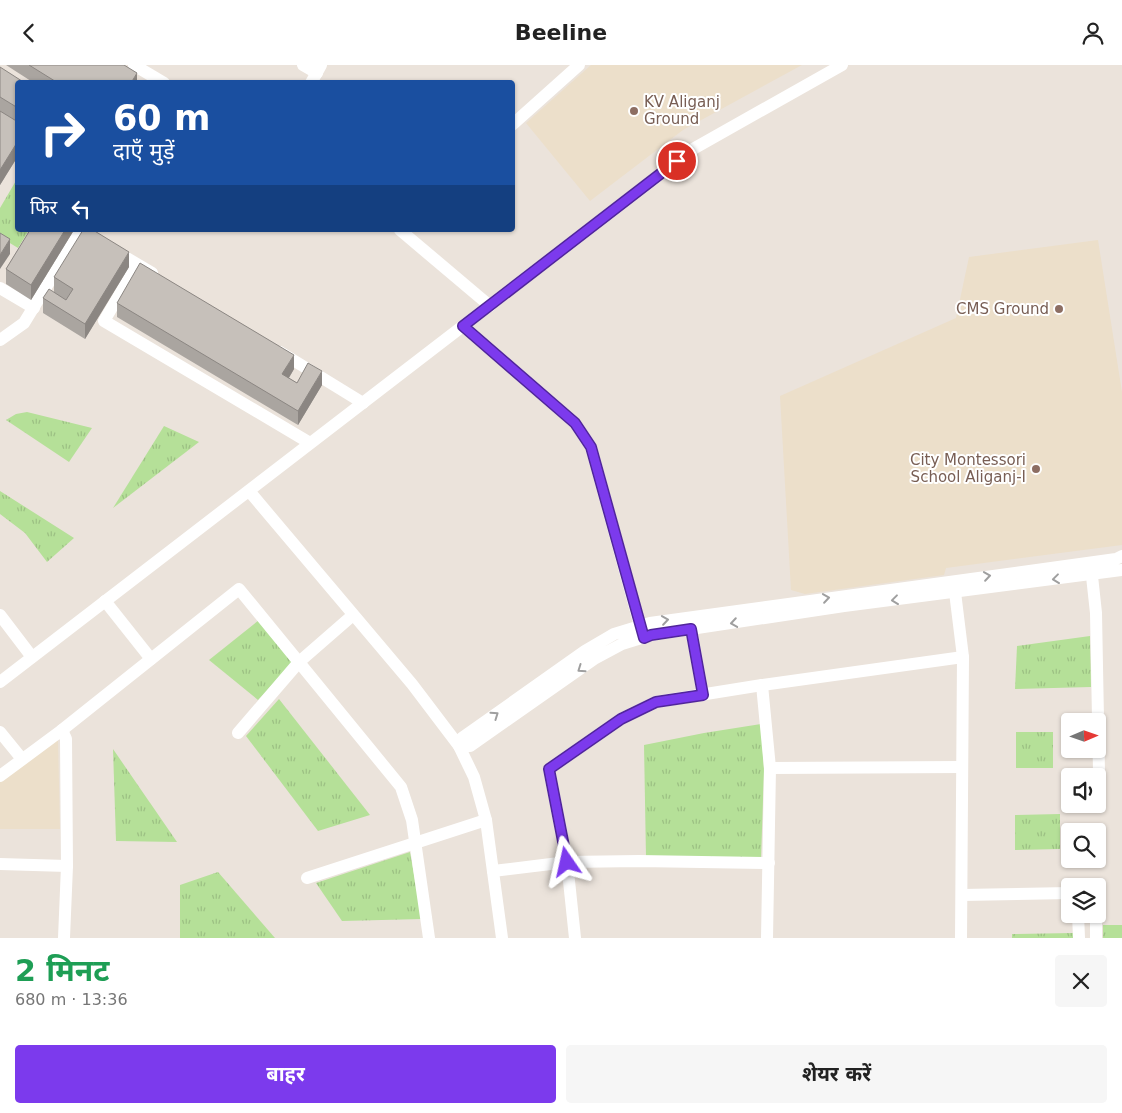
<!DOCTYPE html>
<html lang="hi">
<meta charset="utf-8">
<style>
:root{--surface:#fff;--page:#f6f6f6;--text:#222;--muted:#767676;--accent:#7c3aed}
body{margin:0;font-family:"DejaVu Sans","Noto Sans Devanagari",sans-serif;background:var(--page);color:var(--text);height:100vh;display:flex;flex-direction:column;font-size:19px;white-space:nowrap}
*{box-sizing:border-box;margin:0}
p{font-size:16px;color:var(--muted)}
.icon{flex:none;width:28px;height:28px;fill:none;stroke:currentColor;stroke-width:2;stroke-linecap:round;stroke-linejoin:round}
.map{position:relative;height:873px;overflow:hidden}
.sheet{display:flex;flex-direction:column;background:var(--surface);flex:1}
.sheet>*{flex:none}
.guide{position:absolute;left:15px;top:15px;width:500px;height:152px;border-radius:5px;box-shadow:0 1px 4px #0004;background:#1a4fa0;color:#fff;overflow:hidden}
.needle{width:32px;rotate:88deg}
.fabs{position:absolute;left:1061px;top:648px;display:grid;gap:10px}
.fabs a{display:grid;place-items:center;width:45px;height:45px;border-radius:5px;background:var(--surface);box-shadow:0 1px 4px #0004;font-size:25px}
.pin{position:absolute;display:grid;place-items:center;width:42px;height:42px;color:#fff;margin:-21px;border:2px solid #fff;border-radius:50%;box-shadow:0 1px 5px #0007}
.me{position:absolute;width:55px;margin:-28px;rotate:349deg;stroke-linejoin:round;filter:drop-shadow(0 0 4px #0008)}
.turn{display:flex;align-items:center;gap:18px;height:105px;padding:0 15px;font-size:22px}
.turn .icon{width:65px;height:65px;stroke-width:2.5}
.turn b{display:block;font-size:35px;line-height:42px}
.then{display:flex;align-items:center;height:48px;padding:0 15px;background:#0003;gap:10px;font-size:19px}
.round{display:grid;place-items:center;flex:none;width:52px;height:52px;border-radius:5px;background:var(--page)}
.headline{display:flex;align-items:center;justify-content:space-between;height:85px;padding:0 15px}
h1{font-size:30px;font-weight:700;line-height:38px;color:#1e9e55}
.button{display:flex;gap:10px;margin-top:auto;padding:10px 15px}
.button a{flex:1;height:58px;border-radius:5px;background:var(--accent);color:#fff;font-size:20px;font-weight:700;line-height:58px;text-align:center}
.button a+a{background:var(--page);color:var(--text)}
header{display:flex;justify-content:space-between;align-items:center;height:65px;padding:0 15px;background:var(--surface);font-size:22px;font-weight:700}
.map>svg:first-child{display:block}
.education{fill:#ecdfca}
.park{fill:url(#park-tufts)}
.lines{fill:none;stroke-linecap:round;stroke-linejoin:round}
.minor{stroke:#fff;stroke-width:12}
.wall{fill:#aaa5a0}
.shaded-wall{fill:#8b8682}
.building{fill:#c6c0ba;stroke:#8b8682}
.oneway{stroke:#9f9f9f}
.route-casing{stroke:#51269a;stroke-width:12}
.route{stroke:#7c3aed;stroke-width:9}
.education-dot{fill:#8d6e63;stroke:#fff;stroke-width:2}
.labels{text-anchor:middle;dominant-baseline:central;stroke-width:4;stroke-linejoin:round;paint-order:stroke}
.education-label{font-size:15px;fill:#785e54;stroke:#fff;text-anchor:end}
</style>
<header><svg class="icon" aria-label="back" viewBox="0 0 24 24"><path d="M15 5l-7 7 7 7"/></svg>Beeline<svg class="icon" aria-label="person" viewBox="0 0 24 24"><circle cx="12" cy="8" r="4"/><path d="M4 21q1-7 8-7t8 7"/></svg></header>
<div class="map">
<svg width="1122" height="873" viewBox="0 0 1122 873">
<defs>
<pattern id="park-tufts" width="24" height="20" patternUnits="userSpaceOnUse" patternTransform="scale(1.25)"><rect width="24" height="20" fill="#b5e098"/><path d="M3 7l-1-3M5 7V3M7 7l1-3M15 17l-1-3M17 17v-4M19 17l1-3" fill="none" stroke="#9cc083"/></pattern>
</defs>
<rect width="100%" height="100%" fill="#ebe3db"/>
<g class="education">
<polygon points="591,0 802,0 683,65 590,136 526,58"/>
<polygon points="1098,175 1122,327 1122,480 946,503 944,510 805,529 791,525 780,331 956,253 969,192"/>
<polygon points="58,674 60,764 0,764 0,715"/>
</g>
<g class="park">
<polygon points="17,114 18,165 29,165 18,183 0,172 0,143"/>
<polygon points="27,347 92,363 69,397 6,355 16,349"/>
<polygon points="164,361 199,377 113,443"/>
<polygon points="0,426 74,473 47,497 25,468 0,449"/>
<polygon points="259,555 293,597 258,635 209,595"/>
<polygon points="1090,571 1091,622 1015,624 1017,581"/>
<polygon points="279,634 370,750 318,766 246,671"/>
<polygon points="761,659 764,706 761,793 646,792 644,680 704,668"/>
<rect x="1016" y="667" width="37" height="36"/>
<polygon points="113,684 177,777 116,776"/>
<polygon points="1060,749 1060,784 1015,785 1015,750"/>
<polygon points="410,787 422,854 342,856 316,818"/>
<polygon points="218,807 275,873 180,873 180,820"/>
<rect x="1103" y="860" width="19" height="13"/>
<polygon points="1073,868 1073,873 1012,873 1012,869"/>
</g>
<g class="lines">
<g class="minor">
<polyline points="134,0 164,18"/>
<polyline points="303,0 317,8"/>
<polyline points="311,18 321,0"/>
<polyline points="512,60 579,0"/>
<polyline points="400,165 490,241"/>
<polyline points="115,186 152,208"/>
<polyline points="137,200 104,256 310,378"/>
<polyline points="0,223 34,243"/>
<polyline points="463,261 575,358 591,382 642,568"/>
<polyline points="0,275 24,258 81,165"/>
<polyline points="280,287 363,338"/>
<polyline points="249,426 412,619 459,681 474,712 486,755 502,873"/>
<polyline points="1122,491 1116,494 650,558 614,569 585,586 462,673 459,681 470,681 594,594 622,579 651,570 844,541 1122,505"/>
<polyline points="1091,502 1096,548 1099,707"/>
<polyline points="954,519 963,592 961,873"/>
<polyline points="105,536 151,594"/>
<polyline points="0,550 32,592"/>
<polyline points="690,558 703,630"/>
<polyline points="0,617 693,84 842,0"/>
<polyline points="762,620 770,703 767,873"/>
<polyline points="62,665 66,674 67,801 64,873"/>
<polyline points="0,667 22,694"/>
<polyline points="238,668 299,597 353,550"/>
<polyline points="770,703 962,702"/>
<polyline points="0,711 62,665 239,524 401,722 412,755 429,873"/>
<polyline points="0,799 67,801"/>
<polyline points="493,806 567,797 639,796 769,798"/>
<polyline points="307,813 486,755"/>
<polyline points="962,830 1070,828"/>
<polyline points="1078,849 1079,873"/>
<polyline points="575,873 567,797 549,704 621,654 656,637 762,620 963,592"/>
<polyline points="1096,873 1096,849"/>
</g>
</g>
<g class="wall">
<polygon points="6,0 124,0 137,18 34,18"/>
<polygon points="0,2 18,18 18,91 0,120"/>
<polygon points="30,165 74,165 31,235 6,219 6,204"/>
<polygon points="129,202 85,274 43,248 43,233 54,227 54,212"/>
<polygon points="117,238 294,304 289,313 297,318 322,320 298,360 117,252"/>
</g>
<g class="shaded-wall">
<polygon points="137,8 137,18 131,18"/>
<polygon points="18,76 18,91 0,120 0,105"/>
<polygon points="65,165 74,165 31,235 31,220"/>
<polygon points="10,174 10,189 0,204 0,190"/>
<polygon points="129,187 129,202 85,274 85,259"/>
<polygon points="294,290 294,304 282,324 282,309"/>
<polygon points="322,306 322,320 298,360 298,346"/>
</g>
<g class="building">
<polygon points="29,0 124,0 137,8 131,18 58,18"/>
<polygon points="0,2 25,18 18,18 18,43 0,32"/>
<polygon points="0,46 18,57 18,76 0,105"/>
<polygon points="30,165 65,165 31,220 6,204"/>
<polygon points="83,165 93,165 129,187 85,259 43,233 49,224 66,235 73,224 54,212"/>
<polygon points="0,168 10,174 0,190"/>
<polygon points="140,198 294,290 282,309 297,318 308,298 322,306 298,346 117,238"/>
</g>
<defs><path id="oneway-chevron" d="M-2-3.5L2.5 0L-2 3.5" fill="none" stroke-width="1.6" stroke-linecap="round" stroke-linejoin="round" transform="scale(1.25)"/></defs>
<g class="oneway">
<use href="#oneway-chevron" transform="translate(987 511) rotate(-8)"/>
<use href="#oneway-chevron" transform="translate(1056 514) rotate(173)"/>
<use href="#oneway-chevron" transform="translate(826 533) rotate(-8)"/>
<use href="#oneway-chevron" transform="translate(895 535) rotate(173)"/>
<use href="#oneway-chevron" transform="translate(665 555) rotate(-8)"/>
<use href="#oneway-chevron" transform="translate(734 558) rotate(171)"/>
<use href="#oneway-chevron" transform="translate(581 604) rotate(145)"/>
<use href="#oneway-chevron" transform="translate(495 650) rotate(-35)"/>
</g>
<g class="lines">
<g class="route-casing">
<polyline id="route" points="567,797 549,704 621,654 656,637 703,630 691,564 651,570 644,573 591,382 575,358 463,261 677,96"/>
</g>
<use href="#route" class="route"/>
</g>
<g class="education-dot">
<circle cx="634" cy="46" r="5"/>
<circle cx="1059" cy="244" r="5"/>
<circle cx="1036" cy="404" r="5"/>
</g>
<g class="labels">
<g class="education-label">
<text x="644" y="37" text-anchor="start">KV Aliganj<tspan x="644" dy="17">Ground</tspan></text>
<text x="1049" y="244">CMS Ground</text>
<text x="1026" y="395">City Montessori<tspan x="1026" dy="17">School Aliganj-I</tspan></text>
</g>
</g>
</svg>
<div class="fabs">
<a><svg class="needle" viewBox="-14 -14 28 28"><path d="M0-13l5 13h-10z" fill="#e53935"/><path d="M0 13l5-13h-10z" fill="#767676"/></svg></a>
<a><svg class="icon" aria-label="sound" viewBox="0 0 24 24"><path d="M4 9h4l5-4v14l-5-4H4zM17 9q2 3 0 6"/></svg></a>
<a><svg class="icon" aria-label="search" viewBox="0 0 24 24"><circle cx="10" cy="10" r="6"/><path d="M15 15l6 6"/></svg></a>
<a><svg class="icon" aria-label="layers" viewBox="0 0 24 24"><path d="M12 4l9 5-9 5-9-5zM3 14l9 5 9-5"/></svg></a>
</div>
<div class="pin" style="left:677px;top:96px;background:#d93025"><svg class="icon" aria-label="arrive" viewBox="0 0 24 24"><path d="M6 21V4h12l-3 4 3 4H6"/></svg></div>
<svg class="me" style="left:567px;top:797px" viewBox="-20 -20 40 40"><path d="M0-17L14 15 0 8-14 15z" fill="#7c3aed" stroke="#fff" stroke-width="4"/></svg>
<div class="guide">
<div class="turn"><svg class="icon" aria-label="right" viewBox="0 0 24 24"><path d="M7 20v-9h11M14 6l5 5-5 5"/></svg><div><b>60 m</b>दाएँ मुड़ें</div></div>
<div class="then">फिर<svg class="icon" aria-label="left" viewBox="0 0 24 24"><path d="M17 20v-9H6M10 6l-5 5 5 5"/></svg></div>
</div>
</div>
<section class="sheet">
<div class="headline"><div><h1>2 मिनट</h1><p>680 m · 13:36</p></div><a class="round"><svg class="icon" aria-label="close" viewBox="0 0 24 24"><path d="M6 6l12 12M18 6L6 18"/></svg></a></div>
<div class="button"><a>बाहर</a><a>शेयर करें</a></div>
</section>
